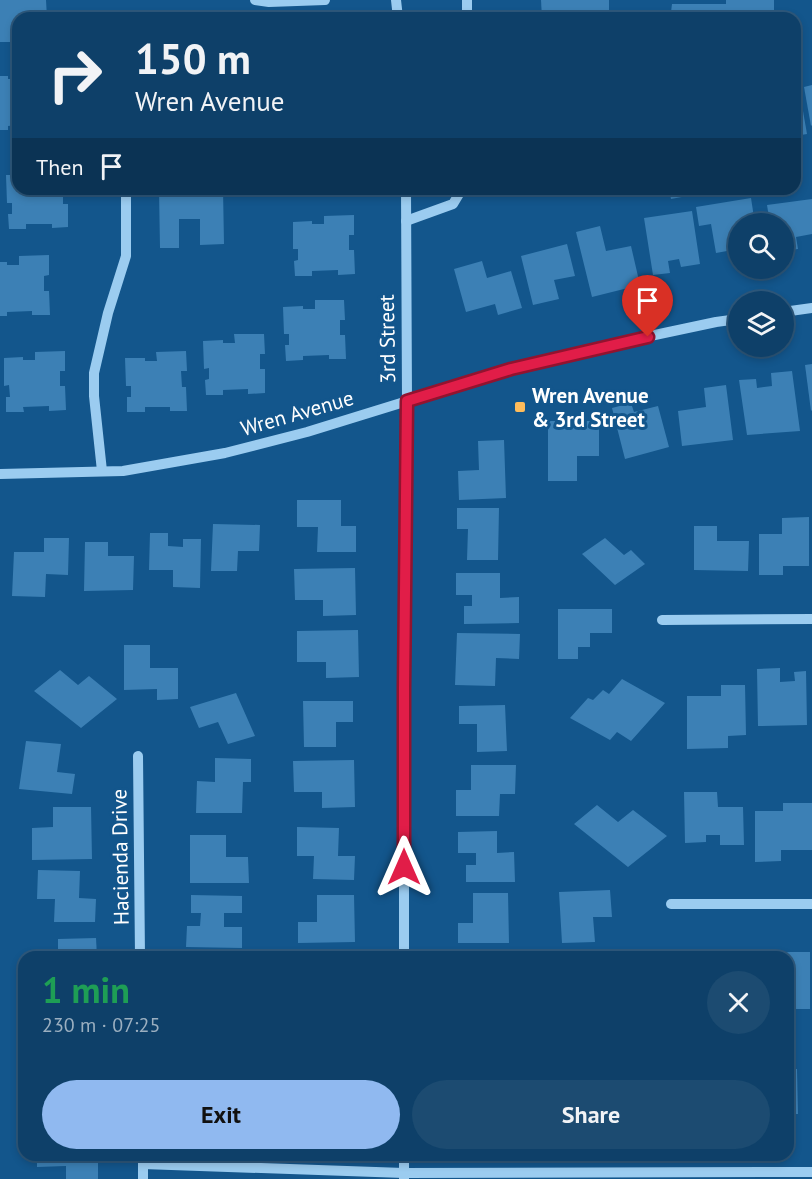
<!DOCTYPE html>
<meta charset="utf-8">
<style>
:root{--surface:#0e4069;--page:#1c4b71;--text:#f1f3f6;--muted:#9bafc0;--line:#2e597d;--accent:#90b9f0}
body{margin:0;font-family:"PT Sans",sans-serif;background:var(--page);color:var(--text);height:100vh;display:flex;flex-direction:column;font-size:22px;white-space:nowrap}
*{box-sizing:border-box;margin:0}
p{font-size:20px;color:var(--muted)}
.icon{flex:none;width:33px;height:33px;fill:none;stroke:currentColor;stroke-width:2;stroke-linecap:round;stroke-linejoin:round}
.map{position:relative;flex:1;overflow:hidden}
.sheet{position:absolute;left:18px;top:951px;width:776px;height:210px;display:flex;flex-direction:column;background:var(--surface);border-radius:18px;box-shadow:0 3px 9px #0003,0 0 0 2px var(--line)}
.sheet>*{flex:none}
.banner{position:absolute;left:12px;top:12px;width:789px;height:183px;border-radius:18px;box-shadow:0 3px 9px #0003,0 0 0 2px var(--line);background:#0e4069;color:var(--text);overflow:hidden}
.buttons{position:absolute;left:728px;top:213px;display:grid;gap:12px}
.buttons a{display:grid;place-items:center;width:66px;height:66px;border-radius:50%;background:var(--surface);box-shadow:0 3px 9px #0003,0 0 0 2px var(--line);font-size:30px}
.pin{position:absolute;display:grid;place-items:center;width:51px;height:51px;color:#fff;margin:-62px -26px;border-radius:50% 50% 50% 0;rotate:-45deg;box-shadow:0 0 6px #0007}
.pin .icon{rotate:45deg}
.me{position:absolute;width:66px;margin:-33px;rotate:0deg;stroke-linejoin:round;filter:drop-shadow(0 0 4px #0008)}
.turn{display:flex;align-items:center;gap:21px;height:126px;padding:0 24px;font-size:27px}
.turn .icon{width:78px;height:78px;stroke-width:2.5}
.turn b{display:block;font-size:42px;line-height:51px}
.then{display:flex;align-items:center;height:57px;padding:0 24px;background:#0003;gap:12px;font-size:22px}
.round{display:grid;place-items:center;flex:none;width:63px;height:63px;border-radius:32px;background:var(--page)}
.overview{display:flex;align-items:center;justify-content:space-between;height:102px;padding:0 24px}
h1{font-size:36px;font-weight:700;line-height:45px;color:#1e9e55}
.button{display:flex;gap:12px;margin-top:auto;padding:12px 24px}
.button a{flex:1;height:69px;border-radius:36px;background:var(--accent);color:#111;font-size:24px;font-weight:700;line-height:69px;text-align:center}
.button a+a{background:var(--page);color:var(--text)}
.map>svg:first-child{display:block}
.building{fill:#3c80b5}
.lines{fill:none;stroke-linecap:round;stroke-linejoin:round}
.minor{stroke:#9bccf0;stroke-width:10}
.route-casing{stroke:#92132f;stroke-width:15}
.route{stroke:#e11d48;stroke-width:10}
.poi-dot{fill:#ffbc5b;stroke:#13568c;stroke-width:2}
.labels{text-anchor:middle;dominant-baseline:central;stroke-width:6;stroke-linejoin:round;paint-order:stroke}
.street-label{font-size:21px;fill:#fff;stroke:#13568c}
.poi-label{font-size:21px;font-weight:bold;fill:#fff;stroke:#13568c;text-anchor:start}
</style>
<div class="map">
<svg width="812" height="1179" viewBox="0 0 812 1179">
<rect width="100%" height="100%" fill="#13568c"/>
<g class="building">
<polygon points="0,0 46,0 47,18 18,18 18,38 10,38 10,42 0,42"/>
<polygon points="541,0 609,0 609,18 542,18"/>
<polygon points="726,0 774,0 774,18 653,18 653,12 671,12 672,4 726,4"/>
<polygon points="0,76 8,76 8,79 18,79 18,125 8,126 8,130 0,130"/>
<polygon points="812,85 812,125 811,126 804,87"/>
<polygon points="799,88 807,134 795,136 795,89"/>
<polygon points="6,175 18,175 18,189 63,189 63,204 68,204 68,227 52,228 52,224 26,224 26,229 9,229 8,214 12,214 12,203 7,203"/>
<polygon points="159,189 223,189 224,244 200,245 200,219 179,219 179,248 160,248"/>
<polygon points="288,189 306,189 306,195 289,195"/>
<polygon points="669,189 686,189 687,196 671,199"/>
<polygon points="751,198 755,224 738,224 738,249 716,253 711,224 699,226 696,207"/>
<polygon points="812,199 812,234 796,237 798,249 783,251 783,224 770,224 767,205"/>
<polygon points="692,211 700,264 681,267 679,259 668,261 670,273 653,275 644,218"/>
<polygon points="354,215 354,235 349,235 349,250 354,250 355,274 338,275 338,270 312,271 312,276 295,276 294,261 298,260 298,249 293,249 293,222 312,221 312,224 324,224 324,216"/>
<polygon points="600,226 606,251 631,246 640,285 592,297 576,232"/>
<polygon points="567,244 575,276 554,280 559,299 533,305 521,256"/>
<polygon points="49,255 49,275 44,276 44,291 49,291 50,315 32,315 32,311 7,312 7,316 0,316 0,262 7,262 7,265 19,265 19,256"/>
<polygon points="482,261 487,278 511,271 522,308 498,315 495,304 466,312 454,269"/>
<polygon points="315,300 344,300 345,320 340,320 340,335 345,335 346,359 329,359 329,355 303,356 303,360 286,361 285,345 289,345 289,334 284,334 283,307 303,306 303,309 315,309"/>
<polygon points="234,334 264,334 265,354 260,354 260,369 265,369 265,393 248,394 248,389 223,390 223,395 206,395 205,380 209,379 209,368 204,369 203,341 223,340 223,343 235,343"/>
<polygon points="65,351 65,371 60,371 60,386 65,386 66,410 49,411 49,406 23,407 24,412 6,412 6,397 10,397 9,385 4,386 4,358 23,357 23,360 35,360 35,352"/>
<polygon points="186,351 187,371 181,371 182,387 186,387 187,411 170,411 170,407 145,407 145,412 127,412 127,397 131,397 131,386 126,386 125,358 145,358 145,361 157,361 156,352"/>
<polygon points="812,364 812,410 811,411 805,365"/>
<polygon points="792,371 800,431 747,435 739,380 756,379 757,388 772,386 771,373"/>
<polygon points="726,385 733,440 682,446 678,411 706,407 704,388"/>
<polygon points="631,403 634,412 658,406 669,447 625,459 612,408"/>
<polygon points="548,421 599,421 599,456 577,456 577,481 548,481"/>
<polygon points="504,440 506,498 459,500 458,471 479,470 478,441"/>
<polygon points="297,500 341,500 341,526 356,526 356,552 317,552 318,527 297,527"/>
<polygon points="457,508 499,508 498,560 467,560 468,529 457,529"/>
<polygon points="809,517 809,566 783,566 783,575 759,575 759,534 782,534 782,518"/>
<polygon points="213,524 260,525 259,551 238,551 237,571 211,571"/>
<polygon points="694,526 717,526 717,541 749,541 748,571 694,570"/>
<polygon points="150,533 168,533 168,546 183,547 183,539 201,539 200,588 173,587 173,570 149,570"/>
<polygon points="44,538 69,538 68,575 46,574 45,597 12,596 14,552 44,552"/>
<polygon points="605,538 624,555 631,550 645,564 615,585 582,554"/>
<polygon points="85,542 108,542 108,556 134,556 133,590 84,591"/>
<polygon points="355,568 356,615 323,616 323,600 295,600 294,569"/>
<polygon points="456,573 500,573 500,598 519,597 519,623 464,624 464,606 472,606 472,595 456,595"/>
<polygon points="558,609 612,609 612,633 590,633 590,647 578,647 578,659 558,659"/>
<polygon points="358,630 359,677 326,678 326,662 297,662 297,631"/>
<polygon points="457,633 520,634 519,659 496,658 495,686 455,685"/>
<polygon points="124,645 150,645 150,668 178,668 178,699 157,700 157,689 124,690"/>
<polygon points="780,668 780,682 795,681 794,672 806,671 807,725 758,726 757,669"/>
<polygon points="60,670 78,685 89,676 117,699 81,728 34,691"/>
<polygon points="622,679 665,703 631,741 617,732 610,740 570,718 588,698 593,700 603,690 609,694"/>
<polygon points="721,685 745,685 746,735 728,736 728,748 687,749 687,696 721,696"/>
<polygon points="236,693 255,736 228,744 218,722 199,728 190,707"/>
<polygon points="303,701 353,701 353,722 336,722 336,747 304,747"/>
<polygon points="505,705 507,751 477,752 477,724 459,724 459,706"/>
<polygon points="26,741 61,744 57,772 75,774 72,794 19,789"/>
<polygon points="215,758 251,759 251,782 243,782 242,813 196,813 197,781 215,782"/>
<polygon points="354,760 355,807 322,808 322,792 294,792 293,761"/>
<polygon points="471,765 516,765 515,794 500,794 499,816 456,816 456,790 471,790"/>
<polygon points="684,792 717,792 718,807 743,807 744,845 720,845 720,835 706,835 706,842 685,843"/>
<polygon points="783,803 812,803 812,850 781,850 781,861 755,862 755,811 783,811"/>
<polygon points="597,805 618,822 633,810 667,836 628,867 574,824"/>
<polygon points="53,807 91,807 92,859 32,860 32,828 53,827"/>
<polygon points="297,827 339,828 338,856 355,856 354,880 313,879 314,856 297,856"/>
<polygon points="497,831 497,853 514,852 515,882 466,882 466,865 476,865 476,853 458,853 458,832"/>
<polygon points="190,835 226,835 226,857 248,857 249,883 190,883"/>
<polygon points="38,870 80,871 79,898 96,899 95,922 54,922 55,899 37,899"/>
<polygon points="610,890 612,917 593,917 595,942 562,943 559,892"/>
<polygon points="473,893 508,893 509,943 458,943 458,923 473,923"/>
<polygon points="191,895 242,896 242,913 224,913 224,927 242,927 242,948 186,947 187,926 200,926 201,913 191,913"/>
<polygon points="317,895 354,895 355,942 298,943 298,922 317,922"/>
<polygon points="96,938 97,957 58,957 58,939"/>
<polygon points="754,952 810,952 810,1009 788,1009 788,957 754,957"/>
<polygon points="788,1069 797,1069 798,1114 788,1114"/>
<polygon points="37,1155 98,1155 98,1179 66,1179 66,1166 37,1167"/>
</g>
<g class="lines">
<g class="minor">
<polyline points="255,0 269,2 325,0"/>
<polyline points="396,0 398,18"/>
<polyline points="467,0 467,18"/>
<polyline points="406,221 453,204 462,189"/>
<polyline points="783,312 812,308"/>
<polyline points="102,471 94,396 94,373 108,313 126,256 126,189"/>
<polyline points="0,474 123,471 225,453 307,432 511,369 603,346 716,322 738,319"/>
<polyline points="662,620 812,619"/>
<polyline points="138,756 140,957"/>
<polyline points="671,904 812,904"/>
<polyline points="404,957 404,687 407,401 406,189"/>
<polyline points="404,1155 404,1179"/>
<polyline points="143,1164 404,1173 812,1172"/>
<polyline points="143,1179 143,1155"/>
</g>
</g>
<g class="lines">
<g class="route-casing">
<polyline id="route" points="404,867 404,687 407,401 511,369 648,337"/>
</g>
<use href="#route" class="route"/>
</g>
<rect class="poi-dot" x="514" y="401" width="12" height="12" rx="3"/>
<g class="labels">
<g class="street-label">
<text transform="translate(387 339) rotate(-91)">3rd Street</text>
<text transform="translate(297 413) rotate(-16)">Wren Avenue</text>
<text transform="translate(120 857) rotate(-91)">Hacienda Drive</text>
</g>
<g class="poi-label">
<text x="532" y="395">Wren Avenue<tspan x="532" dy="24">&amp; 3rd Street</tspan></text>
</g>
</g>
</svg>
<div class="buttons">
<a><svg class="icon" aria-label="search" viewBox="0 0 24 24"><circle cx="10" cy="10" r="6"/><path d="M15 15l6 6"/></svg></a>
<a><svg class="icon" aria-label="layers" viewBox="0 0 24 24"><path d="M12 4l9 5-9 5-9-5zM3 14l9 5 9-5"/></svg></a>
</div>
<div class="pin" style="left:648px;top:337px;background:#d93025"><svg class="icon" aria-label="arrive" viewBox="0 0 24 24"><path d="M6 21V4h12l-3 4 3 4H6"/></svg></div>
<svg class="me" style="left:404px;top:867px" viewBox="-20 -20 40 40"><path d="M0-17L14 15 0 8-14 15z" fill="#e11d48" stroke="#fff" stroke-width="4"/></svg>
<div class="banner">
<div class="turn"><svg class="icon" aria-label="right" viewBox="0 0 24 24"><path d="M7 20v-9h11M14 6l5 5-5 5"/></svg><div><b>150 m</b>Wren Avenue</div></div>
<div class="then">Then<svg class="icon" aria-label="arrive" viewBox="0 0 24 24"><path d="M6 21V4h12l-3 4 3 4H6"/></svg></div>
</div>
<section class="sheet">
<div class="overview"><div><h1>1 min</h1><p>230 m · 07:25</p></div><a class="round"><svg class="icon" aria-label="close" viewBox="0 0 24 24"><path d="M6 6l12 12M18 6L6 18"/></svg></a></div>
<div class="button"><a>Exit</a><a>Share</a></div>
</section>
</div>
